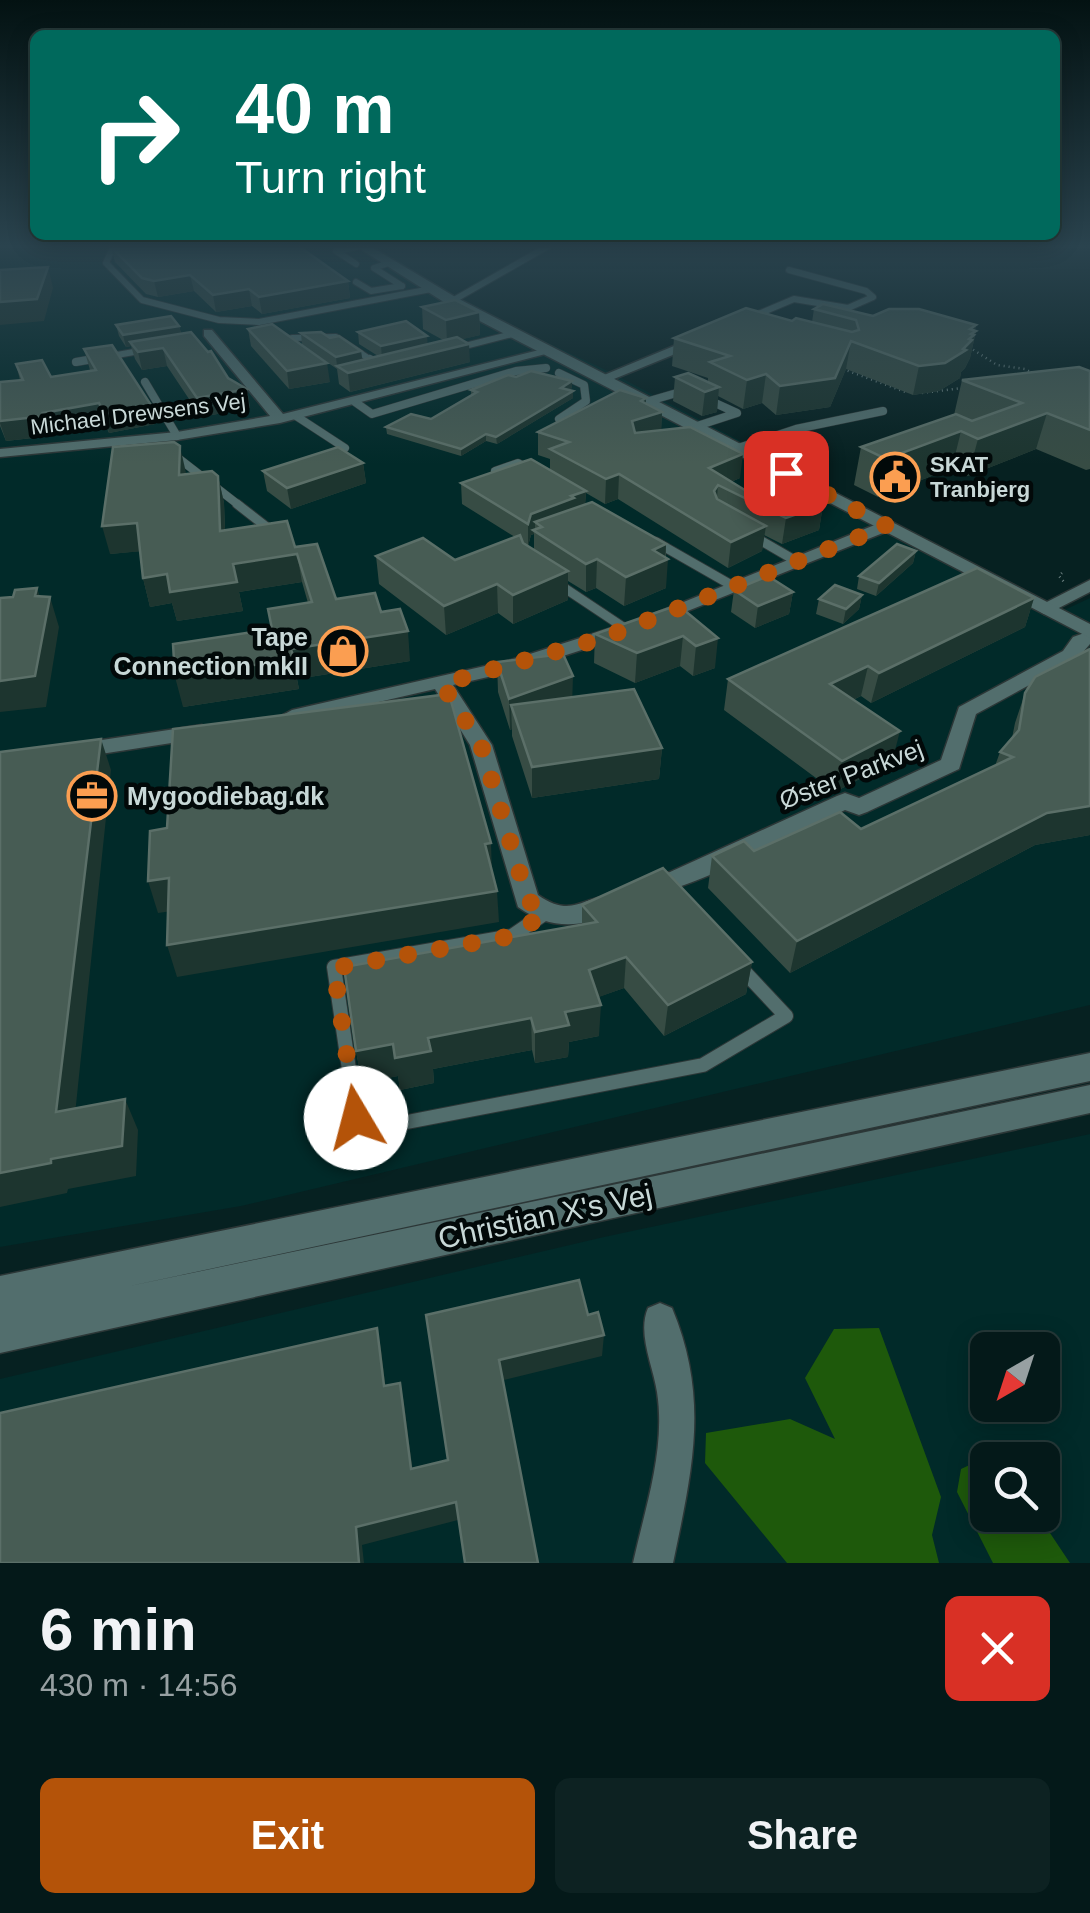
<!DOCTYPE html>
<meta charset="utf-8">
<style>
:root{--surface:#041919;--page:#0d2222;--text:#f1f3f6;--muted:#97a0a2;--line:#253838;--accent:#b45309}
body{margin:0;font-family:Helvetica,sans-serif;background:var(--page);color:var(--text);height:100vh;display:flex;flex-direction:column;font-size:38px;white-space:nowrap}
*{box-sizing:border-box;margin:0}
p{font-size:32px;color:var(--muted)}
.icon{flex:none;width:55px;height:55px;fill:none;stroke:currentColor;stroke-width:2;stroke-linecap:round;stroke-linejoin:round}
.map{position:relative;height:1563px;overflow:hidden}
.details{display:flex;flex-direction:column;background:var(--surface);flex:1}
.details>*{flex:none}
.hud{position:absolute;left:30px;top:30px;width:1030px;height:210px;border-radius:15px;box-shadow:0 5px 25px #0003,0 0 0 2px var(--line);background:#00695c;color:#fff;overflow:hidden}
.needle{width:65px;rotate:219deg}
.buttons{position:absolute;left:970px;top:1332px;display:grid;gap:20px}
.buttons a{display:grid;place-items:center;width:90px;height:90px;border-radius:15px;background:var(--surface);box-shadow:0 5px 25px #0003,0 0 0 2px var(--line);font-size:50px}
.pin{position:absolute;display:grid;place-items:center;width:85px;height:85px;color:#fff;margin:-42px;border-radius:20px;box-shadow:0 5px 15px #0006}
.me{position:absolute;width:110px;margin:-55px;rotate:352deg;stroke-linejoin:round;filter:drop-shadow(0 0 8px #0008)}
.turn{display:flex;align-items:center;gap:35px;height:210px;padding:0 40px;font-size:45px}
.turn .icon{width:130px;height:130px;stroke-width:2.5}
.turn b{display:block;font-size:70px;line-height:85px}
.round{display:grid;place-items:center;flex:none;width:105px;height:105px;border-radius:15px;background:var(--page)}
.head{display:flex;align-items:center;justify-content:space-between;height:170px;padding:0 40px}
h1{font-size:60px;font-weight:800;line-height:75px}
.button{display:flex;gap:20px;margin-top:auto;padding:20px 40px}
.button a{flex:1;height:115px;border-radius:15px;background:var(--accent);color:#fff;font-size:40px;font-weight:800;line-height:115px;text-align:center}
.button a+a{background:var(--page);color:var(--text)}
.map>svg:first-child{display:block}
.built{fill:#012a29;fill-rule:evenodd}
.forest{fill:#1e590b}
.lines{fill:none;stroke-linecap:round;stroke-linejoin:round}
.lane-far4-casing{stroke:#2c3737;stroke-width:8}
.lane-far3-casing{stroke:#2c3737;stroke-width:9}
.lane-far2-casing{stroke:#2c3737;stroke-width:11}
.lane-far1-casing{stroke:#2c3737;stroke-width:14}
.lane-casing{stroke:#2c3737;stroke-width:16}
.street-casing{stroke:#2c3737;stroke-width:3}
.secondary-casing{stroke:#2c3737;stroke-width:3}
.path{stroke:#6a7f7f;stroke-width:2.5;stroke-dasharray:1 4;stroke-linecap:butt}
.lane-far4{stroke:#526e6d;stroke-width:6}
.lane-far3{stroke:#526e6d;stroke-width:8}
.lane-far2{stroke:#526e6d;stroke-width:9}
.lane-far1{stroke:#526e6d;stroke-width:11}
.lane{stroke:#526e6d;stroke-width:14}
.street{fill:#526e6d;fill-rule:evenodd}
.secondary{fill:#526e6d;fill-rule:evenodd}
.wall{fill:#374c44;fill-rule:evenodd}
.shaded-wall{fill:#1d352f}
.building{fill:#475c54;stroke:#5b6f68;stroke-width:2.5}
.route{stroke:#b45309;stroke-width:18;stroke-dasharray:0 32.4}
.labels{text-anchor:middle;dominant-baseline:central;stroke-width:9;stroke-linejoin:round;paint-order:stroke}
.far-street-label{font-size:22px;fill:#c8d8d7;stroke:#020909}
.far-poi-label{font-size:22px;font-weight:bold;fill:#c8d8d7;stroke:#020909;text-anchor:start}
.poi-label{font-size:25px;font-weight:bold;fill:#c8d8d7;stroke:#020909;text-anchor:end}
.street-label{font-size:25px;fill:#c8d8d7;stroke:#020909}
.near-street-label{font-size:30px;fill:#c8d8d7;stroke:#020909}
</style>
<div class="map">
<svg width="1090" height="1563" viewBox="0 0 1090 1563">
<rect width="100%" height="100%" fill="#062121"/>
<g class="built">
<polygon points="16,245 367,245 461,302 610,372 1062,611 1090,598 1090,1005 241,1206 0,1247 0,247"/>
<path d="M 1090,1134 L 1090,1563 L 0,1563 L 0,1379 L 604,1237 ZM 988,1350 L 1042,1350 L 1042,1405 L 988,1405 ZM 988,1460 L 1042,1460 L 1042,1515 L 988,1515 Z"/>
</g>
<g class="forest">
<polygon points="879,1328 941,1497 932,1535 939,1563 787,1563 705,1463 706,1433 790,1419 835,1439 805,1378 834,1329"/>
<polygon points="980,1460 987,1462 988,1515 1038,1515 1070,1563 993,1563 957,1492 961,1469"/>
</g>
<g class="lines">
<g class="lane-far4-casing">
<g id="lane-far4">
<polyline points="114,245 106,263 142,300 219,320 259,322 431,289"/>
<polyline points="389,263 374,268 402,286"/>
<polyline points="356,264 336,251 361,246"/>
<polyline points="356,282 371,291 402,286"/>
<polyline points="452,301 550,245"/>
<polyline points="749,318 794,299 848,308 873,297 866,291 789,270"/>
<polyline points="457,348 516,333"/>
<polyline points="296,349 292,338 336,337 374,362"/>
<polyline points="78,362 145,350"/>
</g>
</g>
<g class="lane-far3-casing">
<g id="lane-far3">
<polyline points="370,359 381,366"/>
<polyline points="76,362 93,359"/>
<polyline points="559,373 584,385 586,401 559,419"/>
<polyline points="145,382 177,436"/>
<polyline points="649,401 687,390"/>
<polyline points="355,402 372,414 516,371 546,368"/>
<polyline points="296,416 345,448"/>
<polyline points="697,426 737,413 704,398"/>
<polyline points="738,448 796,429 883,411"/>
<polyline points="173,454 240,506"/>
<polyline points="495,471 518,463 532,471"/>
</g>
</g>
<g class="lane-far2-casing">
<g id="lane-far2">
<polyline points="237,504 268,528"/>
<polyline points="753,536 796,561"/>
<polyline points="656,542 733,586"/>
<polyline points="557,583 626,629"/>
</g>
</g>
<g class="lane-far1-casing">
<polyline id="lane-far1" points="541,916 544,914"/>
</g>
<g class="lane-casing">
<polyline id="lane" points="544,914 512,936 334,967 356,1117 376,1128 703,1065 786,1016 740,967"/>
</g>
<g class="street-casing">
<g id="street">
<polygon points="204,330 212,330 283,414 551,347 557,351 280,423 177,440 0,457 0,449 177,432 270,416 204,336"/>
<polygon points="698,336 704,340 702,343 609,381 597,378"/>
<polygon points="887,520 895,525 893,529 660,622 646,622 644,618"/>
<polygon points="1090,580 1090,592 1051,612 1044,614 1035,608"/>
<path d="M 624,624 L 634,630 L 631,634 L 523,669 L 453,685 L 492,745 L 538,895 C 576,922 586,890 615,899 L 619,906 L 615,913 C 580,928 550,930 518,907 L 470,745 L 435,689 L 292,722 L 281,716 L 292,710 L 511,660 Z"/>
<path d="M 1090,631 L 1090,644 L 1077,659 L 976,714 L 959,769 L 867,812 L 859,815 L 845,810 C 808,828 668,904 635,894 L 632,888 L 635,882 L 670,872 L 837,796 L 845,793 L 859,798 L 941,760 L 959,707 L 1063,651 L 1073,637 Z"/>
<polygon points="202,725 213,732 210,737 75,758 64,751 75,744"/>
<path d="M 660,1303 L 672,1308 C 710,1399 692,1471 673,1563 L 633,1563 C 645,1508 666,1449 657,1392 C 653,1366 637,1333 648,1308 Z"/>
</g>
</g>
<g class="secondary-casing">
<g id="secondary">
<polygon points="354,245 368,245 457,298 1090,624 1090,638 447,304"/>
<polygon points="1090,1053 1090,1081 125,1287 1090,1085 1090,1113 0,1353 0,1276"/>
</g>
</g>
<g class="path">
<polyline points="969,347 997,365 1025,369 1036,375"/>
<polyline points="843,369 908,393"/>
<polyline points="922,393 962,388"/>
<polyline points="1062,573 1059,576 1064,582"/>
</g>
<use href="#lane-far4" class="lane-far4"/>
<use href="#lane-far3" class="lane-far3"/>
<use href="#lane-far2" class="lane-far2"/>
<use href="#lane-far1" class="lane-far1"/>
<use href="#lane" class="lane"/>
<use href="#street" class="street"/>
<use href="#secondary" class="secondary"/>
</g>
<g class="wall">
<polygon points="111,247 348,281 350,298 262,314 252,306 216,312 194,291 158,297 146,294 115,262"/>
<polygon points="422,307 479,312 480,335 462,339 470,362 350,392 339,384 337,369 302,345 301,333 362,360 378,356 359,344 358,332 428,344 443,340 423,329"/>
<polygon points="814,309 976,325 975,330 976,331 970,358 965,368 961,372 960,378 939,391 913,395 846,369 830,407 776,415 762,403 743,409 718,396 717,412 702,416 673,401 675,377 708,382 708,378 672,366 674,338 792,321 812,322"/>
<polygon points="116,325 179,326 181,333 228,378 247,389 250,408 201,417 167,366 142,370 135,359 131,346 126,347 119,336"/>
<polygon points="248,329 330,382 289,389 251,346"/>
<polygon points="84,349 155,424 109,433 104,422 50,433 50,436 6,441 0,426 0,382 20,380 16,364 51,377 90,370"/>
<polygon points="1090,371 1090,469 1086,470 1036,449 968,476 952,468 878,497 854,485 861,447 954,415 962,380"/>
<polygon points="516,377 572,381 572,388 568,390 573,391 573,398 497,444 486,441 461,456 387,434 386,427 431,419 471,395 471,390"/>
<path d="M 646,398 L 646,403 L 662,412 L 661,430 L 740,478 L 731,482 L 748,492 L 823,505 L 819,530 L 782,544 L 764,535 L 762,551 L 728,568 L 618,499 L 605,504 L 586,493 L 585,504 L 666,544 L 666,588 L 624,606 L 596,588 L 586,592 L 568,581 L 568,600 L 513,624 L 498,613 L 446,635 L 379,584 L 376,556 L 455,560 L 515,537 L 462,504 L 461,483 L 550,470 L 550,459 L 538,455 L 538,432 ZM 534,534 L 534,549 L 528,546 L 531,535 Z"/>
<polygon points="363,463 366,483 291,509 267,491 263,471"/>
<polygon points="186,474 218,476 224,503 225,530 295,547 336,599 381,612 410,661 297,679 299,689 183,707 272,629 308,603 302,582 239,592 243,611 177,621 172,603 150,607 143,578 140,551 110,554"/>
<polygon points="916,551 913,563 876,596 857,589 859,576"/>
<polygon points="734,590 793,592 789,614 755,628 731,612"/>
<polygon points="862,595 859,609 843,624 816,614 819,599"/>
<polygon points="1034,598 1025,627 871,703 861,696 853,700 892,762 835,792 724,710 728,679"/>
<polygon points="678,605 715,668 693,676 680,666 635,683 594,663 595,634"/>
<polygon points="1090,649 1090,835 1035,845 790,973 708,888 712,856 754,851 861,829 995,766 1000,752 1012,738 1015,723 1025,693"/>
<polygon points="497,662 572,697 662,748 659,779 532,798 512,736 512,729 510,730 498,692"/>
<polygon points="582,905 752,962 746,994 664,1036 624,988 598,997 599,1036 569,1042 568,1057 535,1063 532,1050 433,1069 434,1083 400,1090 398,1076 362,1083 356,1051 582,925"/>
</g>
<g class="shaded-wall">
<polygon points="48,267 53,288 44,321 0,325 0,302"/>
<polygon points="190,275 194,291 158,297 154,281"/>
<polygon points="348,281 350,298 262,314 259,297"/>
<polygon points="249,289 252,306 216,312 213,295"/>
<polygon points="479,312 480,335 447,343 446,320"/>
<polygon points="976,325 974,332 976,331 970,358 965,368 961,372 960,378 939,391 913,395 919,366"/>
<polygon points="179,326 182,337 130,342 131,346 126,347 123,335"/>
<polygon points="427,336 428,348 382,358 381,346"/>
<polygon points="851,341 846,369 830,407 776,415 780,386"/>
<polygon points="469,344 470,362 350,392 348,373"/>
<polygon points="163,348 167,366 142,370 138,352"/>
<polygon points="361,351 363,363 337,366 336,357"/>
<polygon points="327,363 330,382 289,389 287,371"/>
<polygon points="766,374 762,403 743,409 747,380"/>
<polygon points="572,381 572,388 561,395 561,388"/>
<polygon points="719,387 717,412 702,416 705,392"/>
<polygon points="247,389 250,408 201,417 197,398"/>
<polygon points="573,391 573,398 497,444 496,437"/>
<polygon points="646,398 645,417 662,412 661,435 631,444 632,421 641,401"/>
<polygon points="99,403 104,422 50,433 50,436 6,441 0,423 0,421"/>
<polygon points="151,405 155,424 109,433 104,414"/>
<polygon points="1047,413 1036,449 968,476 978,439"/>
<polygon points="961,431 952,468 878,497 886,459"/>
<polygon points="486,434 486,441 461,456 461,449"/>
<polygon points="180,446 186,473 185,502 179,475"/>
<polygon points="743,454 740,478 721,486 718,485 716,510 709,468"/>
<polygon points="363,463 366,483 291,509 287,488"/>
<polygon points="619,474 618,499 605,504 606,479"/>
<polygon points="218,476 224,503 226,559 220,531"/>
<polygon points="586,491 585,511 542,527 535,522 535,531 533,530 534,534 531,535 528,546 528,524 531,514"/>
<polygon points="823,505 819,530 782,544 786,518"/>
<polygon points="137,523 144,551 110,554 102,526"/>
<polygon points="766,526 762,551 728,568 731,542"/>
<polygon points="666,544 665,560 668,559 666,588 624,606 626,577 653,550"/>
<polygon points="916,551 913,563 876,596 879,583"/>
<polygon points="297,554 302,582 239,592 243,611 177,621 172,603 150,607 143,578"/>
<polygon points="597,559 596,588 586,592 586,564"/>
<polygon points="568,571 568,600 513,624 513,595"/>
<polygon points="497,584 498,613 446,635 444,606"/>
<polygon points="37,588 46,615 50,597 59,627 46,707 0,712 0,681 35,596"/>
<polygon points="793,592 789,614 755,628 758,606"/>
<polygon points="862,595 859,609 843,624 846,609"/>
<polygon points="1034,598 1025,627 871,703 879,673"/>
<polygon points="408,631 410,661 297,679 299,689 183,707 175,677 291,649"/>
<polygon points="683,636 680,666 635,683 637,653"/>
<polygon points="718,638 715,668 693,676 696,646"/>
<polygon points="868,666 861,696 823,714 830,684"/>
<polygon points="573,676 572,707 511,705 512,729 510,730 509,699"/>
<polygon points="900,731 892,762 835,792 842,761"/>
<polygon points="101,739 111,770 72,1143 56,1112"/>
<polygon points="662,748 659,779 532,798 532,767"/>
<polygon points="1090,806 1090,835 1035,845 790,973 797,941 1047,813"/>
<polygon points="491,843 492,875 485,844"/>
<polygon points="169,878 179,910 158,913 148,881"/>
<polygon points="497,891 499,922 177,977 167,945"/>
<polygon points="626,957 624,988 588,1001 589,970"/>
<polygon points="752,962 746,994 664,1036 668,1005"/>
<polygon points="601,1005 599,1036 569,1042 568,1057 535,1063 535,1032 565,1012"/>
<polygon points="531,1018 532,1050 433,1069 434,1083 400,1090 398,1076 362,1083 356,1051"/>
<polygon points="125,1099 138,1130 136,1176 68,1189 67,1193 0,1207 0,1173 51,1159"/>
<polygon points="377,1328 381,1349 388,1407 384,1386"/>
<polygon points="604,1335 602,1356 500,1381 499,1360"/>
<polygon points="400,1383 404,1403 415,1488 411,1469"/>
<polygon points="456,1502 458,1520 362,1545 364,1563 359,1563 356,1527"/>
</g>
<g class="building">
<polygon points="119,245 297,245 348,281 259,297 249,289 213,295 190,275 154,281 142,278 111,247"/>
<polygon points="48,267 37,299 0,302 0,270"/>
<polygon points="455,300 479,312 446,320 422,307"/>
<polygon points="823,304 873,316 889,309 919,309 976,325 970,329 976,331 971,334 974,335 969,339 972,340 963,349 966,350 945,363 919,366 851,341 835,378 780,386 766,374 747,380 710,362 730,356 674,338 746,308 792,321 796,318 852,332 859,330 856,320 814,309"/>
<polygon points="171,316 179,326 123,335 116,325"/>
<polygon points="406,321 427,336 381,346 358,332"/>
<polygon points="272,324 327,363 287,371 248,329"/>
<polygon points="191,332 208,352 211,351 228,378 247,389 197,398 163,348 138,352 130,342"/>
<polygon points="321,332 330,338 339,336 361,351 336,357 301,333"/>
<polygon points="457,337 469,344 348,373 337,366"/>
<polygon points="112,345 151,405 104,414 99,403 43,413 45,416 0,421 0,382 23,380 16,364 42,360 51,377 96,370 84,349"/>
<polygon points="1079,367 1090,371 1090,430 1047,413 978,439 961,431 886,459 861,447 956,414 972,421 1022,403 962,380"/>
<polygon points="531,371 572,381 561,388 573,391 496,437 486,434 461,449 386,427 411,414 431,419 477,392 471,390 508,375 516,377"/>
<polygon points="688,373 719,387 705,392 675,377"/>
<polygon points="620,390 646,398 641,401 662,412 632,421 635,433 690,427 743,454 709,468 748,492 783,483 823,505 786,518 718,485 714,491 717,499 766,526 731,542 619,474 606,479 550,449 569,442 538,432"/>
<polygon points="174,442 180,446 179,475 212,471 218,476 220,531 287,521 295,547 317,544 336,599 375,593 381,612 400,609 408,631 291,649 294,659 175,677 173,644 272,629 268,609 312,602 297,554 233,564 237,582 170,592 167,574 143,578 137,523 102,526 113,447"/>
<polygon points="338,447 363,463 287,488 263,471"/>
<polygon points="531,459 586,491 571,496 574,498 531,514 528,524 461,483"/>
<polygon points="592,502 666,544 653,550 668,559 626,577 597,559 586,564 533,530 542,527 535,522"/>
<polygon points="520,535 523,543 568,571 513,595 497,584 444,606 376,556 423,538 455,560"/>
<polygon points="897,544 916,551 879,583 859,576"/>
<polygon points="977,568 1034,598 879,673 868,666 830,684 900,731 842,761 728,679"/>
<polygon points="768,576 793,592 758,606 734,590"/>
<polygon points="835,585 862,595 846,609 819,599"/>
<polygon points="37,588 35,596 50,597 35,676 0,681 0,598 13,597 15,590"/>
<polygon points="678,605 718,638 696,646 683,636 637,653 595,634"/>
<polygon points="1090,649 1090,806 1047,813 797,941 712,856 744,841 754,851 840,812 861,829 1013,757 1000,752 1019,730 1025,693 1035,677"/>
<polygon points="563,654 573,676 509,699 497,662"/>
<polygon points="634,689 662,748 532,767 511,705"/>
<polygon points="449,694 491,843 485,844 497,891 167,945 169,878 148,881 150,831 167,828 173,729"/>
<polygon points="101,739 56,1112 125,1099 122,1146 51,1159 51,1163 0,1173 0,752"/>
<polygon points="663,868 752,962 668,1005 626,957 589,970 601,1005 565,1012 569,1025 535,1032 531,1018 428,1038 431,1051 395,1058 393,1044 356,1051 344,967 597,922 582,905"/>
<polygon points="579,1280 588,1315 598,1312 604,1335 499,1360 538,1563 465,1563 456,1502 356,1527 359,1563 0,1563 0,1413 377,1328 384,1386 400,1383 411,1469 448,1460 426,1315"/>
</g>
<linearGradient id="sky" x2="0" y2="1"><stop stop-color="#031212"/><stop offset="0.53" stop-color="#2a434e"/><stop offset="1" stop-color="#2a434e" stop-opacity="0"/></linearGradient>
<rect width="1090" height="464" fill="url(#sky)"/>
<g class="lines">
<polyline class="route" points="356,1118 334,968 512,936 544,914 528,900 481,745 442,684 603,638 887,526 786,473"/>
</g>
<defs>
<g id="civic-ring" transform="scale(2.5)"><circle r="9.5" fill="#020909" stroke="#fb9e51" stroke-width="1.5"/><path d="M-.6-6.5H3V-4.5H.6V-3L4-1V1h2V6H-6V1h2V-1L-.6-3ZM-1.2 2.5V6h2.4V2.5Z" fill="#fb9e51"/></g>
<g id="shop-ring" transform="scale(2.5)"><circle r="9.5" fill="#020909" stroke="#fb9e51" stroke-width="1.5"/><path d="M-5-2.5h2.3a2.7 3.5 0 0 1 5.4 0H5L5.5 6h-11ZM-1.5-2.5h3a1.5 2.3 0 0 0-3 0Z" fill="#fb9e51"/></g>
<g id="office-ring" transform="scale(2.5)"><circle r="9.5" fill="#020909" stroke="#fb9e51" stroke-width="1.5"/><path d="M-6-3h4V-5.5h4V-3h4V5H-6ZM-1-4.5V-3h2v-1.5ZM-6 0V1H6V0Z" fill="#fb9e51"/></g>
</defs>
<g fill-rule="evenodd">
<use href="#civic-ring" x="895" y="477"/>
<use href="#shop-ring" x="343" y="651"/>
<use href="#office-ring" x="92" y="796"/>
</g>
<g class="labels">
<g class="far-street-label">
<text transform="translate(138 414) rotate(-7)">Michael Drewsens Vej</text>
</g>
<g class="far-poi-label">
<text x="930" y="464">SKAT<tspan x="930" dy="25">Tranbjerg</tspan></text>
</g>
<g class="poi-label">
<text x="308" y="637">Tape<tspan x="308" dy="29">Connection mkII</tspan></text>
<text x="127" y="796" text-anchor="start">Mygoodiebag.dk</text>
</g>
<g class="street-label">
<text transform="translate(851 774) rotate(-21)">Øster Parkvej</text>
</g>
<g class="near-street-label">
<text transform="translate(545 1216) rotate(-12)">Christian X's Vej</text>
</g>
</g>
</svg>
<div class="buttons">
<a><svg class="needle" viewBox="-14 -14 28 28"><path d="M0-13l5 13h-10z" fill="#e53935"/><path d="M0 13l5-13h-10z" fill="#97a0a2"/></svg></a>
<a><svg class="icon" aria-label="search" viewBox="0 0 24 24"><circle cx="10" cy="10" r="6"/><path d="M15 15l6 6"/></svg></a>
</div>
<div class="pin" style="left:786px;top:473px;background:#d93025"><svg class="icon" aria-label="arrive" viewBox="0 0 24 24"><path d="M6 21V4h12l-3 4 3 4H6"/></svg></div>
<svg class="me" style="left:356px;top:1118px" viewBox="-20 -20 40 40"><circle r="19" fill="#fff"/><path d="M0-13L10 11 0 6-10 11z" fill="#b45309"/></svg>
<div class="hud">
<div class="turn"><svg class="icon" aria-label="right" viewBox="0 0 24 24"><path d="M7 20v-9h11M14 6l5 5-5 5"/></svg><div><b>40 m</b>Turn right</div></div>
</div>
</div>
<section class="details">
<div class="head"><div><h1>6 min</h1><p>430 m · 14:56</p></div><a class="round" style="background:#d93025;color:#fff"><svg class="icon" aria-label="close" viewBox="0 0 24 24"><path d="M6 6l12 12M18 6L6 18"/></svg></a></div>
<div class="button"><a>Exit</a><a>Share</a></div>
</section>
